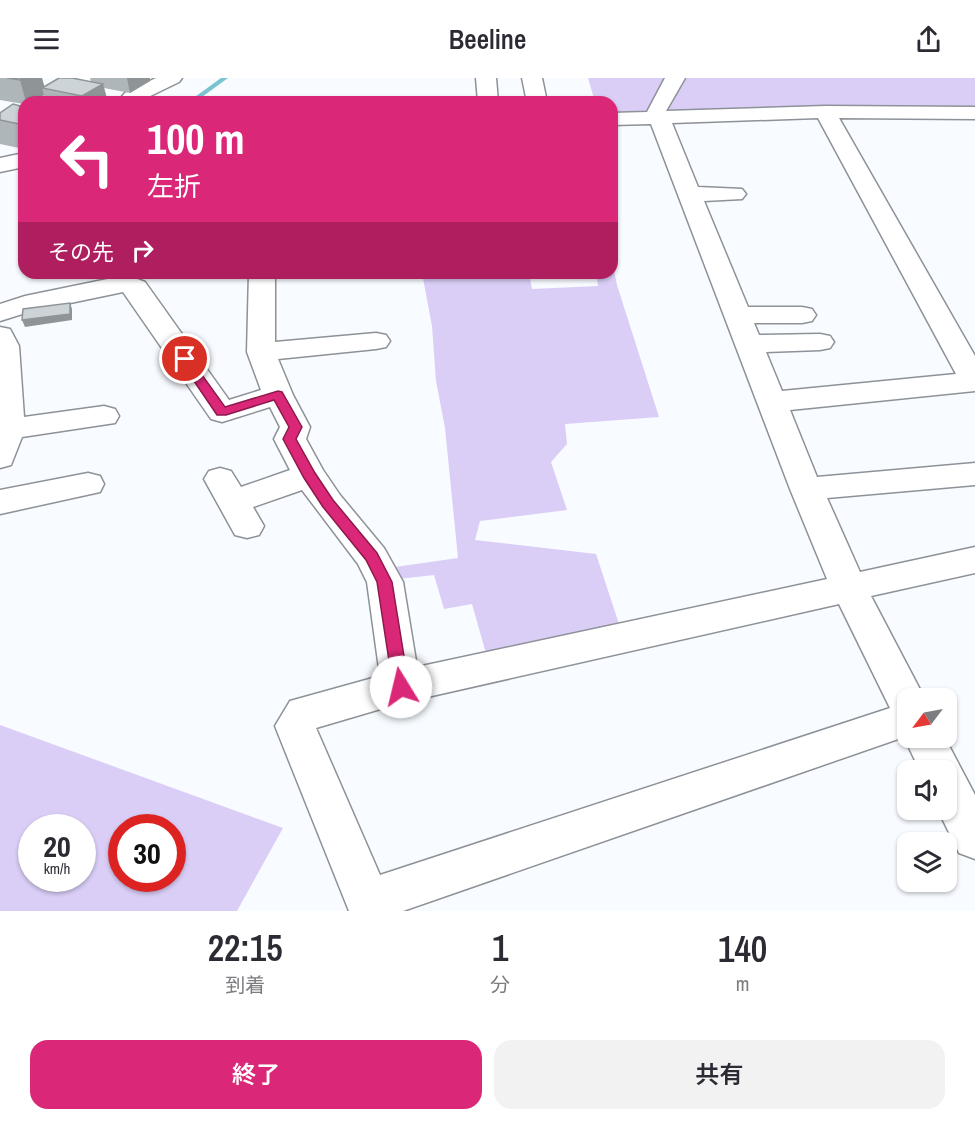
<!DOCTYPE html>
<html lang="ja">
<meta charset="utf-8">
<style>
:root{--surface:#fff;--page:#f2f2f3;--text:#2b2b33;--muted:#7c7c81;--accent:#db2777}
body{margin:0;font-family:"Archivo Narrow","Noto Sans JP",sans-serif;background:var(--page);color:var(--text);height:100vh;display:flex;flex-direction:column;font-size:22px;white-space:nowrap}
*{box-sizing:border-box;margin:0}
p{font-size:20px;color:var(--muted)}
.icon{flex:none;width:33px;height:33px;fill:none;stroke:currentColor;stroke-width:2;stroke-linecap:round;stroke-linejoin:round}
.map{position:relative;height:833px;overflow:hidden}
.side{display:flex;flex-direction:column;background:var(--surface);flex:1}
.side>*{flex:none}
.top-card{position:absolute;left:18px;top:18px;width:600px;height:183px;border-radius:18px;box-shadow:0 2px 4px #0004;background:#db2777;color:#fff;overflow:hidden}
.needle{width:39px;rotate:238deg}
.buttons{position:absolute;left:897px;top:610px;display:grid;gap:12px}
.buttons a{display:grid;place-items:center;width:60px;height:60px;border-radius:12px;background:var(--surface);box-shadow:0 2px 4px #0004;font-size:30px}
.speed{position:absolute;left:18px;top:736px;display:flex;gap:12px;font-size:30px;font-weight:700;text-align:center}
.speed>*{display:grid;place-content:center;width:78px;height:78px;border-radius:50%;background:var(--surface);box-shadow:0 2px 4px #0004;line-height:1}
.speed small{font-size:15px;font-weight:400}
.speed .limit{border:9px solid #d22;background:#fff;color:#111}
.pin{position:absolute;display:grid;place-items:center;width:51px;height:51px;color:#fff;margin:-26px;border:3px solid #fff;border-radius:50%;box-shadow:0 2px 6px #0007}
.me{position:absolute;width:66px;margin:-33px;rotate:351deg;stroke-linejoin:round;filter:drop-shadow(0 0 4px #0008)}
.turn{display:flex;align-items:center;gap:21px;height:126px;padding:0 30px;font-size:27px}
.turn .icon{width:78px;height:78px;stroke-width:2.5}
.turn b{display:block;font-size:42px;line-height:51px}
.then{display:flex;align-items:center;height:57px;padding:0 30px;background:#0003;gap:12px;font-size:22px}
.eta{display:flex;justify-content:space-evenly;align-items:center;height:102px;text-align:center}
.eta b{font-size:36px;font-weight:600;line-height:42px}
.action{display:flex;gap:12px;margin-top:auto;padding:12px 30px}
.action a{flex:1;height:69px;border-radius:18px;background:var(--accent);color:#fff;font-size:24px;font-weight:600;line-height:69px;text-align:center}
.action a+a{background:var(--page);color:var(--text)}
header{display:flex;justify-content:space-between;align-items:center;height:78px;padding:0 30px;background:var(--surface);font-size:27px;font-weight:600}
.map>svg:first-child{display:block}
.green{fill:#dacef7;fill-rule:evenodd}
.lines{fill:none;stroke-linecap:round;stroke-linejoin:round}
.stream{fill:#7ac4d0;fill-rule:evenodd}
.minor-casing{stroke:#8d9298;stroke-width:3}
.minor{fill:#fff;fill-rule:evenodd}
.wall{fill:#afb6ba}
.shaded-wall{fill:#8f9497}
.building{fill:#ccd4d8;stroke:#8f9497;stroke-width:1.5}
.route{fill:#db2777;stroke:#8e194d;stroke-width:1.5}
</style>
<header><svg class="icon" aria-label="menu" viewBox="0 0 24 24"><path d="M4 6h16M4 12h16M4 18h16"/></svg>Beeline<svg class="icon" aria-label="share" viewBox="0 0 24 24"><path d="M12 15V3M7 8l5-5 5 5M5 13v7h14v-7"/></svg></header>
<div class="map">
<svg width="975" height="833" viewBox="0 0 975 833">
<rect width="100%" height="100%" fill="#f8fbff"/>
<g class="green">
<path d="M 588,0 L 975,0 L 975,33 L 674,35 C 662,31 628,38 612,39 L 612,24 L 595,24 Z"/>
<polygon points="612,183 617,207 659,339 565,346 567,366 551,384 567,432 480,443 475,462 596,476 621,552 487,579 472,526 444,531 434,497 398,501 395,489 458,480 445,350 436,303 432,248 422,195 529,195 532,211 598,208 596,195 612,195"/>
<path d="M 0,647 L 283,750 L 237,833 L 0,833 ZM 32,750 L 82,750 L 82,801 L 32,801 ZM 122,750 L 172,750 L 172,801 L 122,801 Z"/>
</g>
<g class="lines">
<polygon class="stream" points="221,0 228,0 195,24 188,24"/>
<g class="minor-casing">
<g id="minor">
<polygon points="77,0 101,0 98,4 65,24 40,24 43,20"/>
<polygon points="156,0 182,0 179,4 138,24 117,24 125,15"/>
<polygon points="476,0 496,0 498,24 478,24"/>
<polygon points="522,0 542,0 547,24 527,24"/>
<path d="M 665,0 L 685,0 L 666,33 L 825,28 L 975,29 L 975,41 L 839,40 L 975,278 L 975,313 L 790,332 L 817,399 L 975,385 L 975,407 L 827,420 L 860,494 L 975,469 L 975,495 L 871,518 L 925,621 L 908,621 L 908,660 L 945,660 L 975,717 L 975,781 L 959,775 L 938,732 L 946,732 L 946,693 L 920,693 L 904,659 L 403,833 L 349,833 L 275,648 L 290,623 L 380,598 L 367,504 L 358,486 L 302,412 L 253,429 L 264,448 L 259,457 L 247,460 L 235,457 L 204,401 L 209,393 L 220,390 L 231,393 L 241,409 L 290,392 L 274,361 L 280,349 L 270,329 L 222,344 L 211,341 L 123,214 L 32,233 L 0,243 L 0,226 L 25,218 L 127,197 L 145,204 L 229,322 L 261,312 L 247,274 L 249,195 L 275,195 L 275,264 L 376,255 L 386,257 L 390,263 L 386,269 L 376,271 L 278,281 L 293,317 L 310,349 L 306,361 L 323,392 L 340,417 L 384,470 L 403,504 L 417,589 L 827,501 L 790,411 L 651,46 L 612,47 L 612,35 L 647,34 ZM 818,40 L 956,296 L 782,313 L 766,274 L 820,272 L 830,270 L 834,264 L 830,258 L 820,256 L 759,257 L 754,245 L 802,245 L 812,243 L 816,237 L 812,231 L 802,229 L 748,229 L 704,123 L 742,121 L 746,116 L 742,111 L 698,109 L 672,45 ZM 839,526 L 890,630 L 380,797 L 316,650 L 401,625 Z"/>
<polygon points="24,75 24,89 0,94 0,80"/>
<polygon points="0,249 10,251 19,268 24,339 104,328 115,331 119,338 115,345 22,359 11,387 0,390"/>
<polygon points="88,395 100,398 104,406 100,414 0,436 0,412"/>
</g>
</g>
<use href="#minor" class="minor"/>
</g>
<g class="wall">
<polygon points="0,0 42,0 44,8 91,4 90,0 150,0 150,3 130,15 104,10 108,24 46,24 44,17 32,24 24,24 24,26 0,22"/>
<polygon points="24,29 24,71 0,66 0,35"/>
</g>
<g class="shaded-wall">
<polygon points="24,0 42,0 45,11 42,10 44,17 32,24 26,24 20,2"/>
<polygon points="127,0 150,0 150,3 130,15"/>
<polygon points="103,6 108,24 84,24 82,18"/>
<polygon points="70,225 72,231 72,242 25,249 22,242"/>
</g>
<g class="building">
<polygon points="7,0 24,0 20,2"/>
<polygon points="59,0 72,0 103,6 82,18 42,10"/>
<polygon points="13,26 24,29 24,47 0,42 0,35"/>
<polygon points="70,225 70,236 22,242 23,231"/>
</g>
<polygon class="route" points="185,278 189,279 225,329 278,313 282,314 302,349 296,361 315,395 333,422 377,475 392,504 409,609 406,614 401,616 395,614 393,609 377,504 366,482 323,429 304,400 283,361 289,349 274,322 226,337 217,337 179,281"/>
</svg>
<div class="buttons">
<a><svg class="needle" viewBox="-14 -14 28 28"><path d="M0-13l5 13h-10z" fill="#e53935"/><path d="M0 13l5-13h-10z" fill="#7c7c81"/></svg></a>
<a><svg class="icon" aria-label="sound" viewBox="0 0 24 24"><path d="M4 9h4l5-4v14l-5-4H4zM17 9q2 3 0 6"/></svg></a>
<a><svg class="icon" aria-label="layers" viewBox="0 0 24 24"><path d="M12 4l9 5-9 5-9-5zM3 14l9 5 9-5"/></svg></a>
</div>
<div class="speed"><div>20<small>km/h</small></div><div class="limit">30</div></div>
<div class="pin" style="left:185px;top:281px;background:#d93025"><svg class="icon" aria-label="arrive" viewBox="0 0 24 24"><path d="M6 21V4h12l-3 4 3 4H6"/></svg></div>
<svg class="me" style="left:401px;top:609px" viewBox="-20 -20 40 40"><circle r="19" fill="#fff"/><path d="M0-13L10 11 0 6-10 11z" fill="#db2777"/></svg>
<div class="top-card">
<div class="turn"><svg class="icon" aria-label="left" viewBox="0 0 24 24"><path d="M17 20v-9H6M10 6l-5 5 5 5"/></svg><div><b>100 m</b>左折</div></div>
<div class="then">その先<svg class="icon" aria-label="right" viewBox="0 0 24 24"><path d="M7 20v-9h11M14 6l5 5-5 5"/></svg></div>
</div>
</div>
<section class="side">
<div class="eta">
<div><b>22:15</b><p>到着</p></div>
<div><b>1</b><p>分</p></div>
<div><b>140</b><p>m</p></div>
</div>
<div class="action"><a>終了</a><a>共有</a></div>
</section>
